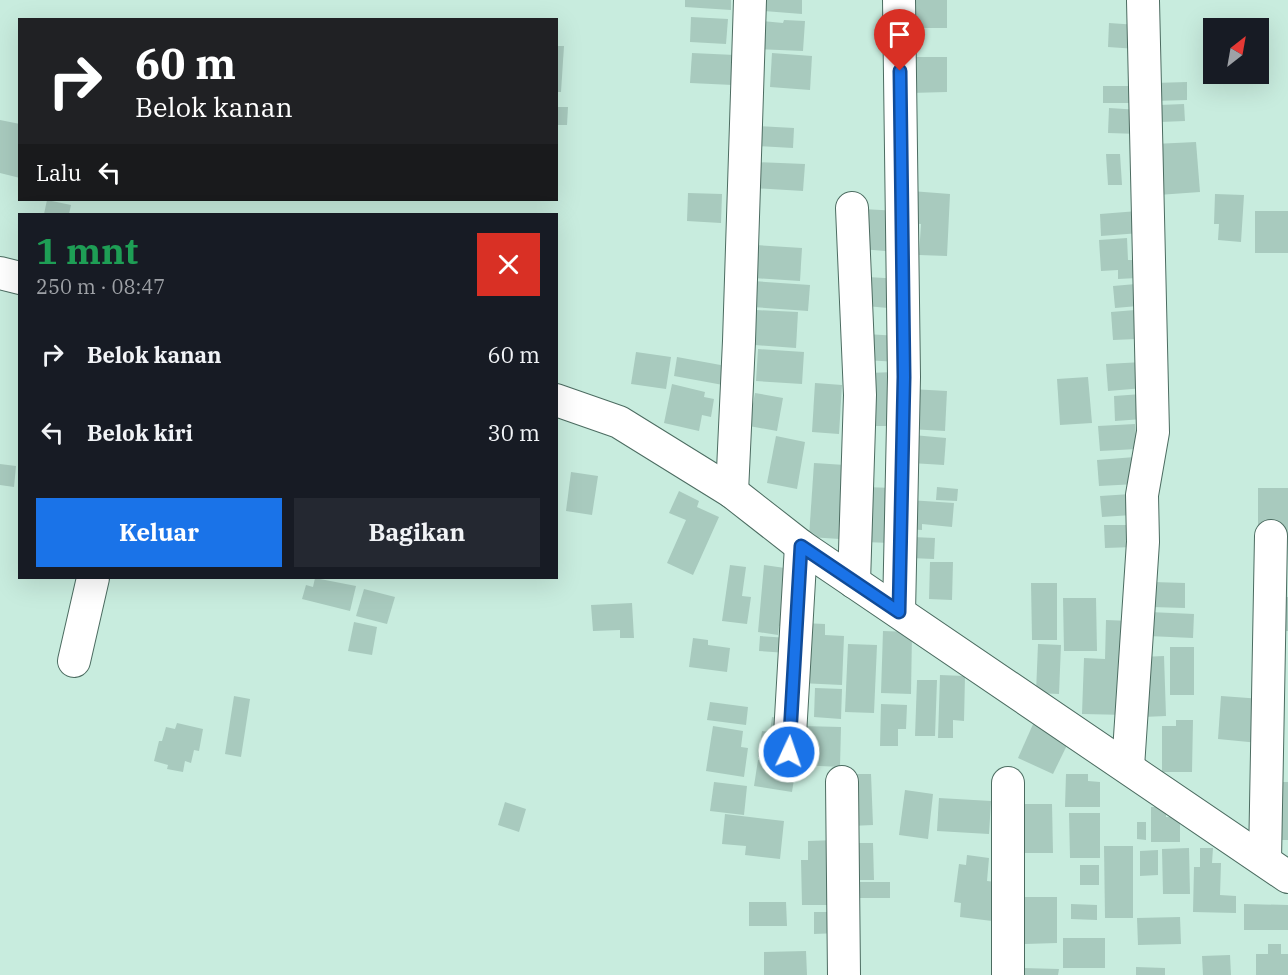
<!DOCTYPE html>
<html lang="id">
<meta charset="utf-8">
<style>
:root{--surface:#171b24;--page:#242831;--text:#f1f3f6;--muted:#9ea1a6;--accent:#1a73e8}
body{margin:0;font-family:"IBM Plex Serif",serif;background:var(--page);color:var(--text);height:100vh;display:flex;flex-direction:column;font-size:22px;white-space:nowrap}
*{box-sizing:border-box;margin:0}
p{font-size:20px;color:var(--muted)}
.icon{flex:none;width:33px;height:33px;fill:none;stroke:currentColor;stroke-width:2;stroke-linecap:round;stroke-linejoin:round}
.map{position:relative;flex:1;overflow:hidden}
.drawer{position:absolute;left:18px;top:213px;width:540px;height:366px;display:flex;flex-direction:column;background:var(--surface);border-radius:0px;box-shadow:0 6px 24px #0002}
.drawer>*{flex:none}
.guide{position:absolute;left:18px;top:18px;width:540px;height:183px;border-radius:0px;box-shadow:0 6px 24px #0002;background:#202124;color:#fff;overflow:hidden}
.needle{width:39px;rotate:31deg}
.tools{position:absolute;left:1203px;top:18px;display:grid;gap:12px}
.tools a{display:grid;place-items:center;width:66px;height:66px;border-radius:0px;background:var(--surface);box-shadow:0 6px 24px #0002;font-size:30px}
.pin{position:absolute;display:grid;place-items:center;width:51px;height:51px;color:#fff;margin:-62px -26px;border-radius:50% 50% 50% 0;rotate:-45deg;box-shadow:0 0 6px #0007}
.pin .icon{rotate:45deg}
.me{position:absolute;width:66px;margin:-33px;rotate:3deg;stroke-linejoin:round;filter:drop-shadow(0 0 4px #0008)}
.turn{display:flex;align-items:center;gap:21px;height:126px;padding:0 18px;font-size:27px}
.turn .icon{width:78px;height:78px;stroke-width:2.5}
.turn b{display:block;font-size:42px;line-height:51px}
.then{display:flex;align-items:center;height:57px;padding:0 18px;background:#0003;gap:12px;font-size:22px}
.round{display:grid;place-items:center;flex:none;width:63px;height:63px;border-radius:0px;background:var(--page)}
.head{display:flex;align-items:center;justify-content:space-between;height:102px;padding:0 18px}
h1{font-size:36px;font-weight:800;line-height:45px;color:#1e9e55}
.button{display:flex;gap:12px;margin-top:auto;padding:12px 18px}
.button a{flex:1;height:69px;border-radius:0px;background:var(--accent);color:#fff;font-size:24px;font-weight:800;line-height:69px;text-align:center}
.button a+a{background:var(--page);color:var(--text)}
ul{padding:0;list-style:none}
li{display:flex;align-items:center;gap:18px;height:78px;padding:0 18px}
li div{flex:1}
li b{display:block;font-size:22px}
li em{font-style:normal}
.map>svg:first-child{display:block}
.building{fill:#a8cabe}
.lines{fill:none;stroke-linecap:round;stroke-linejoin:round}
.minor-casing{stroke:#4c6c61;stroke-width:34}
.minor{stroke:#fff;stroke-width:32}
.route-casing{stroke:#114b97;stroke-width:15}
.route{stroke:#1a73e8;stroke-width:10}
</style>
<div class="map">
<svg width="1288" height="975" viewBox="0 0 1288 975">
<rect width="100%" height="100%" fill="#c8ecde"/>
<g class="building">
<polygon points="685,0 731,0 731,10 685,7"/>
<polygon points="764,0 802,0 802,14 764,11"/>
<rect x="911" y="0" width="36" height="28"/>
<polygon points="691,17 728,19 726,44 690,42"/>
<polygon points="784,20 805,21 803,51 759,49 761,21 783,23"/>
<polygon points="1109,23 1138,25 1137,49 1108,47"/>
<polygon points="556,46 564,46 561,92 556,92"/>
<polygon points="692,53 735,55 733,85 690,83"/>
<polygon points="772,53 812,56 810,90 770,87"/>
<polygon points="910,57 947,57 947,92 910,93"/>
<polygon points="1187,82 1187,100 1154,101 1154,83"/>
<polygon points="1103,86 1138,86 1139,103 1103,103"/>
<polygon points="1184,104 1185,121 1160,122 1159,105"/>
<polygon points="556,107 568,107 567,125 556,125"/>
<polygon points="1109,108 1140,110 1139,134 1108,133"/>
<polygon points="0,120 20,124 20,178 0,173"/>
<polygon points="757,126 794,128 793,148 756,146"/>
<polygon points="1196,142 1200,192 1158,195 1154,144"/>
<polygon points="1106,154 1120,154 1122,185 1108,185"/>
<polygon points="754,162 805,164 803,191 753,188"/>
<polygon points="911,191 950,194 947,256 919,255 921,224 909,223"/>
<polygon points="688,193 722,194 721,223 687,221"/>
<polygon points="1215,194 1244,195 1241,242 1218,240 1219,224 1214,224"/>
<polygon points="47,200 71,205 69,214 44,214"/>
<polygon points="863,209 899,211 897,252 861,249"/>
<polygon points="1138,211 1140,233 1101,236 1100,214"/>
<rect x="1255" y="211" width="33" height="42"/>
<polygon points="1127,238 1128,260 1136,260 1137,278 1118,279 1118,270 1101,271 1099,240"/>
<polygon points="755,245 802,248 800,281 753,278"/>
<polygon points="868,277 901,279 899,309 866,306"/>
<polygon points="753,281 810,285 808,311 752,307"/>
<polygon points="1136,284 1138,306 1115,308 1113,286"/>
<polygon points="756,310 798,312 796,348 755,345"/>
<polygon points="1135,310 1137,339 1113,340 1111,312"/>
<polygon points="866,334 899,336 898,362 865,360"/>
<polygon points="758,349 804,352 802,384 756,381"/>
<polygon points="636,352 671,357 666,389 631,384"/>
<polygon points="677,357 726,366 723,385 674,376"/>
<polygon points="1143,362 1144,388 1108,391 1106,364"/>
<polygon points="895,372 896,426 868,426 868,373"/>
<polygon points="1088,377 1092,423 1060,425 1057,379"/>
<polygon points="815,383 842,385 839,434 812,432"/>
<polygon points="672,384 705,392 704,397 714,399 711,417 702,415 699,431 664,423"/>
<polygon points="911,389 947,391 945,431 909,429"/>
<polygon points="755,393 783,398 777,431 749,426"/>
<polygon points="1142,394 1143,419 1115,421 1114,396"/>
<polygon points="1135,424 1137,449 1100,451 1098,426"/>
<polygon points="913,435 946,438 944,465 911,463"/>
<polygon points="776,436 805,442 797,489 767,483"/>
<polygon points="1135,457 1137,484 1099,486 1097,460"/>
<polygon points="814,463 845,465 840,539 809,537"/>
<polygon points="0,464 16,466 14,487 0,485"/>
<polygon points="571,472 598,476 592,515 566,511"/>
<polygon points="865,487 893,488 891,543 864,542"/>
<polygon points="937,487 958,489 957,501 936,500"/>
<rect x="1258" y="488" width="30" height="47"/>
<polygon points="679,491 699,501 697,507 719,517 693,575 667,563 686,520 669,513"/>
<polygon points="1131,494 1132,515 1102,517 1100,496"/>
<polygon points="909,500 954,503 952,527 922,524 922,530 907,529"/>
<polygon points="1104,525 1134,525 1134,547 1105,548"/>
<polygon points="912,537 935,538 934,559 910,558"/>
<polygon points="930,562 953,562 952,600 929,599"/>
<polygon points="730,565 746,567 742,596 751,597 747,624 722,621"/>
<polygon points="764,565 785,568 781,604 794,605 792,627 779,626 778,635 758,632"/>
<polygon points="315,578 356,586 350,611 302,599 306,585 313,587"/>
<polygon points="1153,582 1185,583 1185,608 1152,607"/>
<polygon points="1031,583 1057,583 1057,640 1032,640"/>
<polygon points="364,589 395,597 387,624 356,616"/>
<rect x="1273" y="597" width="15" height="34"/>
<polygon points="1063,598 1096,598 1097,651 1064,651"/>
<polygon points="632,603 634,638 620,638 620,630 593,631 591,605"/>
<polygon points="1149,612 1194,614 1193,638 1148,636"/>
<polygon points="1106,620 1131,621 1128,715 1082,714 1084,658 1105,659"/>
<polygon points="354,622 377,627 372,655 348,651"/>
<polygon points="802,623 825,624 825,635 844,636 842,685 800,683"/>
<polygon points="883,631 912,632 911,694 881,693"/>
<polygon points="760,636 789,638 787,653 759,651"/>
<polygon points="693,638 708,640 708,645 730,648 727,672 689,667"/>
<polygon points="848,644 877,645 874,713 845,712"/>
<polygon points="1038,644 1061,645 1059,694 1036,693"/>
<rect x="1170" y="647" width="24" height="48"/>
<polygon points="1164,656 1166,716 1143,717 1141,657"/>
<polygon points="940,675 965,676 964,721 953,720 953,738 938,738"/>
<polygon points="917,680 937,680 935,736 915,736"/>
<polygon points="815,688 842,689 841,719 814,717"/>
<polygon points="234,696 250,699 241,757 225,754"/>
<polygon points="1221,696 1262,699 1259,743 1218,739"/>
<polygon points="710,702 748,707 746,725 707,720"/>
<polygon points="881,704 907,705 906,729 898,729 898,746 880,746"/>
<polygon points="772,717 790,720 784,761 758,757 762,731 770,732"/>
<polygon points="1176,720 1193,720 1192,772 1162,772 1162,726 1176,726"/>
<polygon points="1034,722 1070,739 1053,774 1018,758"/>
<polygon points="177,723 203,729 199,751 194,750 191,763 185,761 183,772 167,769 168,765 154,761 159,741 162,741 166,727 175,729"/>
<polygon points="713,726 743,731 741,747 748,748 744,777 706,771"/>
<polygon points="802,726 841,727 840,767 800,765"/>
<polygon points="758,760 796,766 792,792 754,786"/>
<polygon points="850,774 871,774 873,825 851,826"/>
<polygon points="1066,774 1088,774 1088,781 1100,782 1100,807 1065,807"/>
<polygon points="714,782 747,786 744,815 710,811"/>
<rect x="1273" y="782" width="15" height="58"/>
<polygon points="905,790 933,794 928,839 899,835"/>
<polygon points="939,798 991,801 989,834 937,831"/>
<polygon points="505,802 526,809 519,832 498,825"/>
<polygon points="1018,804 1052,804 1053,853 1019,853"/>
<polygon points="1151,807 1166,807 1166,817 1180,817 1180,842 1151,842"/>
<polygon points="1069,813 1100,813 1100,858 1070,858"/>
<polygon points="725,814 784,821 780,859 745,855 746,846 722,844"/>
<polygon points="1137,822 1146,822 1146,840 1137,839"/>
<polygon points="837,840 839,905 802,905 801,860 808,860 808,841"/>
<polygon points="852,843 873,843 874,880 853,880"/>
<polygon points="1104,846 1133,846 1133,918 1105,918"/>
<polygon points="1189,848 1190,894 1163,894 1162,849"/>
<polygon points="1200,848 1213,848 1212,863 1221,863 1220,895 1236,896 1236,913 1193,912 1194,867 1200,867"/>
<polygon points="1158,850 1158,875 1140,876 1140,851"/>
<polygon points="967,855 989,858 987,881 996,882 992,921 960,917 961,903 954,902 959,864 966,865"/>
<rect x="1080" y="865" width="19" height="20"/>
<rect x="853" y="882" width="37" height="16"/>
<polygon points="1025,897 1057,897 1057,943 1025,944"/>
<polygon points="749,902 786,902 787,926 749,926"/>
<polygon points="1071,904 1097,905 1097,920 1071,919"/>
<polygon points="1244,904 1288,905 1288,930 1244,930"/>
<polygon points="814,912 838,912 839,933 814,934"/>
<polygon points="1180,917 1181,944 1138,945 1137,918"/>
<rect x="1063" y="938" width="42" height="30"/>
<polygon points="1268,944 1281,944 1281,954 1288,954 1288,975 1256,975 1256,954 1268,954"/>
<polygon points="806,951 807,975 764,975 764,952"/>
<polygon points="1230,955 1231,975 1203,975 1202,956"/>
<polygon points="1136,967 1165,968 1165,975 1136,975"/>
<polygon points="1023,968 1059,969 1058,975 1023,975"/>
</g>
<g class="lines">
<g class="minor-casing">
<g id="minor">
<polyline points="852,208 860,395 854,582"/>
<polyline points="0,273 20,278"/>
<polyline points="556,400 619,422 732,492 801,546 1288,877"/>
<polyline points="732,492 739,341 750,0"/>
<polyline points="899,612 904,377 899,0"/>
<polyline points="74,661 93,578"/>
<polyline points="789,752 801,546"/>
<polyline points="1128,767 1143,542 1142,495 1153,432 1143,1"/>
<polyline points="842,782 844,975"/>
<polyline points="1265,860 1271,536"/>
<polyline points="1008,975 1008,783"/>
</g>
</g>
<use href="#minor" class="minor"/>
</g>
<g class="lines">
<g class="route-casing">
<polyline id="route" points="789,752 801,546 899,612 904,377 900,71"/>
</g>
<use href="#route" class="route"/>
</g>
</svg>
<div class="tools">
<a><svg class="needle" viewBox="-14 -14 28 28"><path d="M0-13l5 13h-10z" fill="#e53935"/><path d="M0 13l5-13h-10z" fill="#9ea1a6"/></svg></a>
</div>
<div class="pin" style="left:900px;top:71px;background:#d93025"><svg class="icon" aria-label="arrive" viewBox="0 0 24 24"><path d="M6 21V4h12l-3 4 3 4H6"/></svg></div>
<svg class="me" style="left:789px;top:752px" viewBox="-20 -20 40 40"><circle r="17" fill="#1a73e8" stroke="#fff" stroke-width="3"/><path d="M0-11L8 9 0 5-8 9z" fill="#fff"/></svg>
<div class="guide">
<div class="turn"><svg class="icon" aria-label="right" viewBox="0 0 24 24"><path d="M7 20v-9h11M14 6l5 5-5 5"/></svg><div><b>60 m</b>Belok kanan</div></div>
<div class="then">Lalu<svg class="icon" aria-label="left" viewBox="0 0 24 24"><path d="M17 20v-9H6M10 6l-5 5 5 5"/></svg></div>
</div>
<section class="drawer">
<div class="head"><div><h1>1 mnt</h1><p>250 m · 08:47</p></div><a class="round" style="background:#d93025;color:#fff"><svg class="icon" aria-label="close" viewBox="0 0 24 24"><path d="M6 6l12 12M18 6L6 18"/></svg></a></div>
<ul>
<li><svg class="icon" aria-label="right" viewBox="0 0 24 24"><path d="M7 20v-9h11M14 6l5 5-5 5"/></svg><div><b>Belok kanan</b></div><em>60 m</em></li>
<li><svg class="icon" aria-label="left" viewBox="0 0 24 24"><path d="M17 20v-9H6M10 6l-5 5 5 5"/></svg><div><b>Belok kiri</b></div><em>30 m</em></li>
</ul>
<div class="button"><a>Keluar</a><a>Bagikan</a></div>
</section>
</div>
